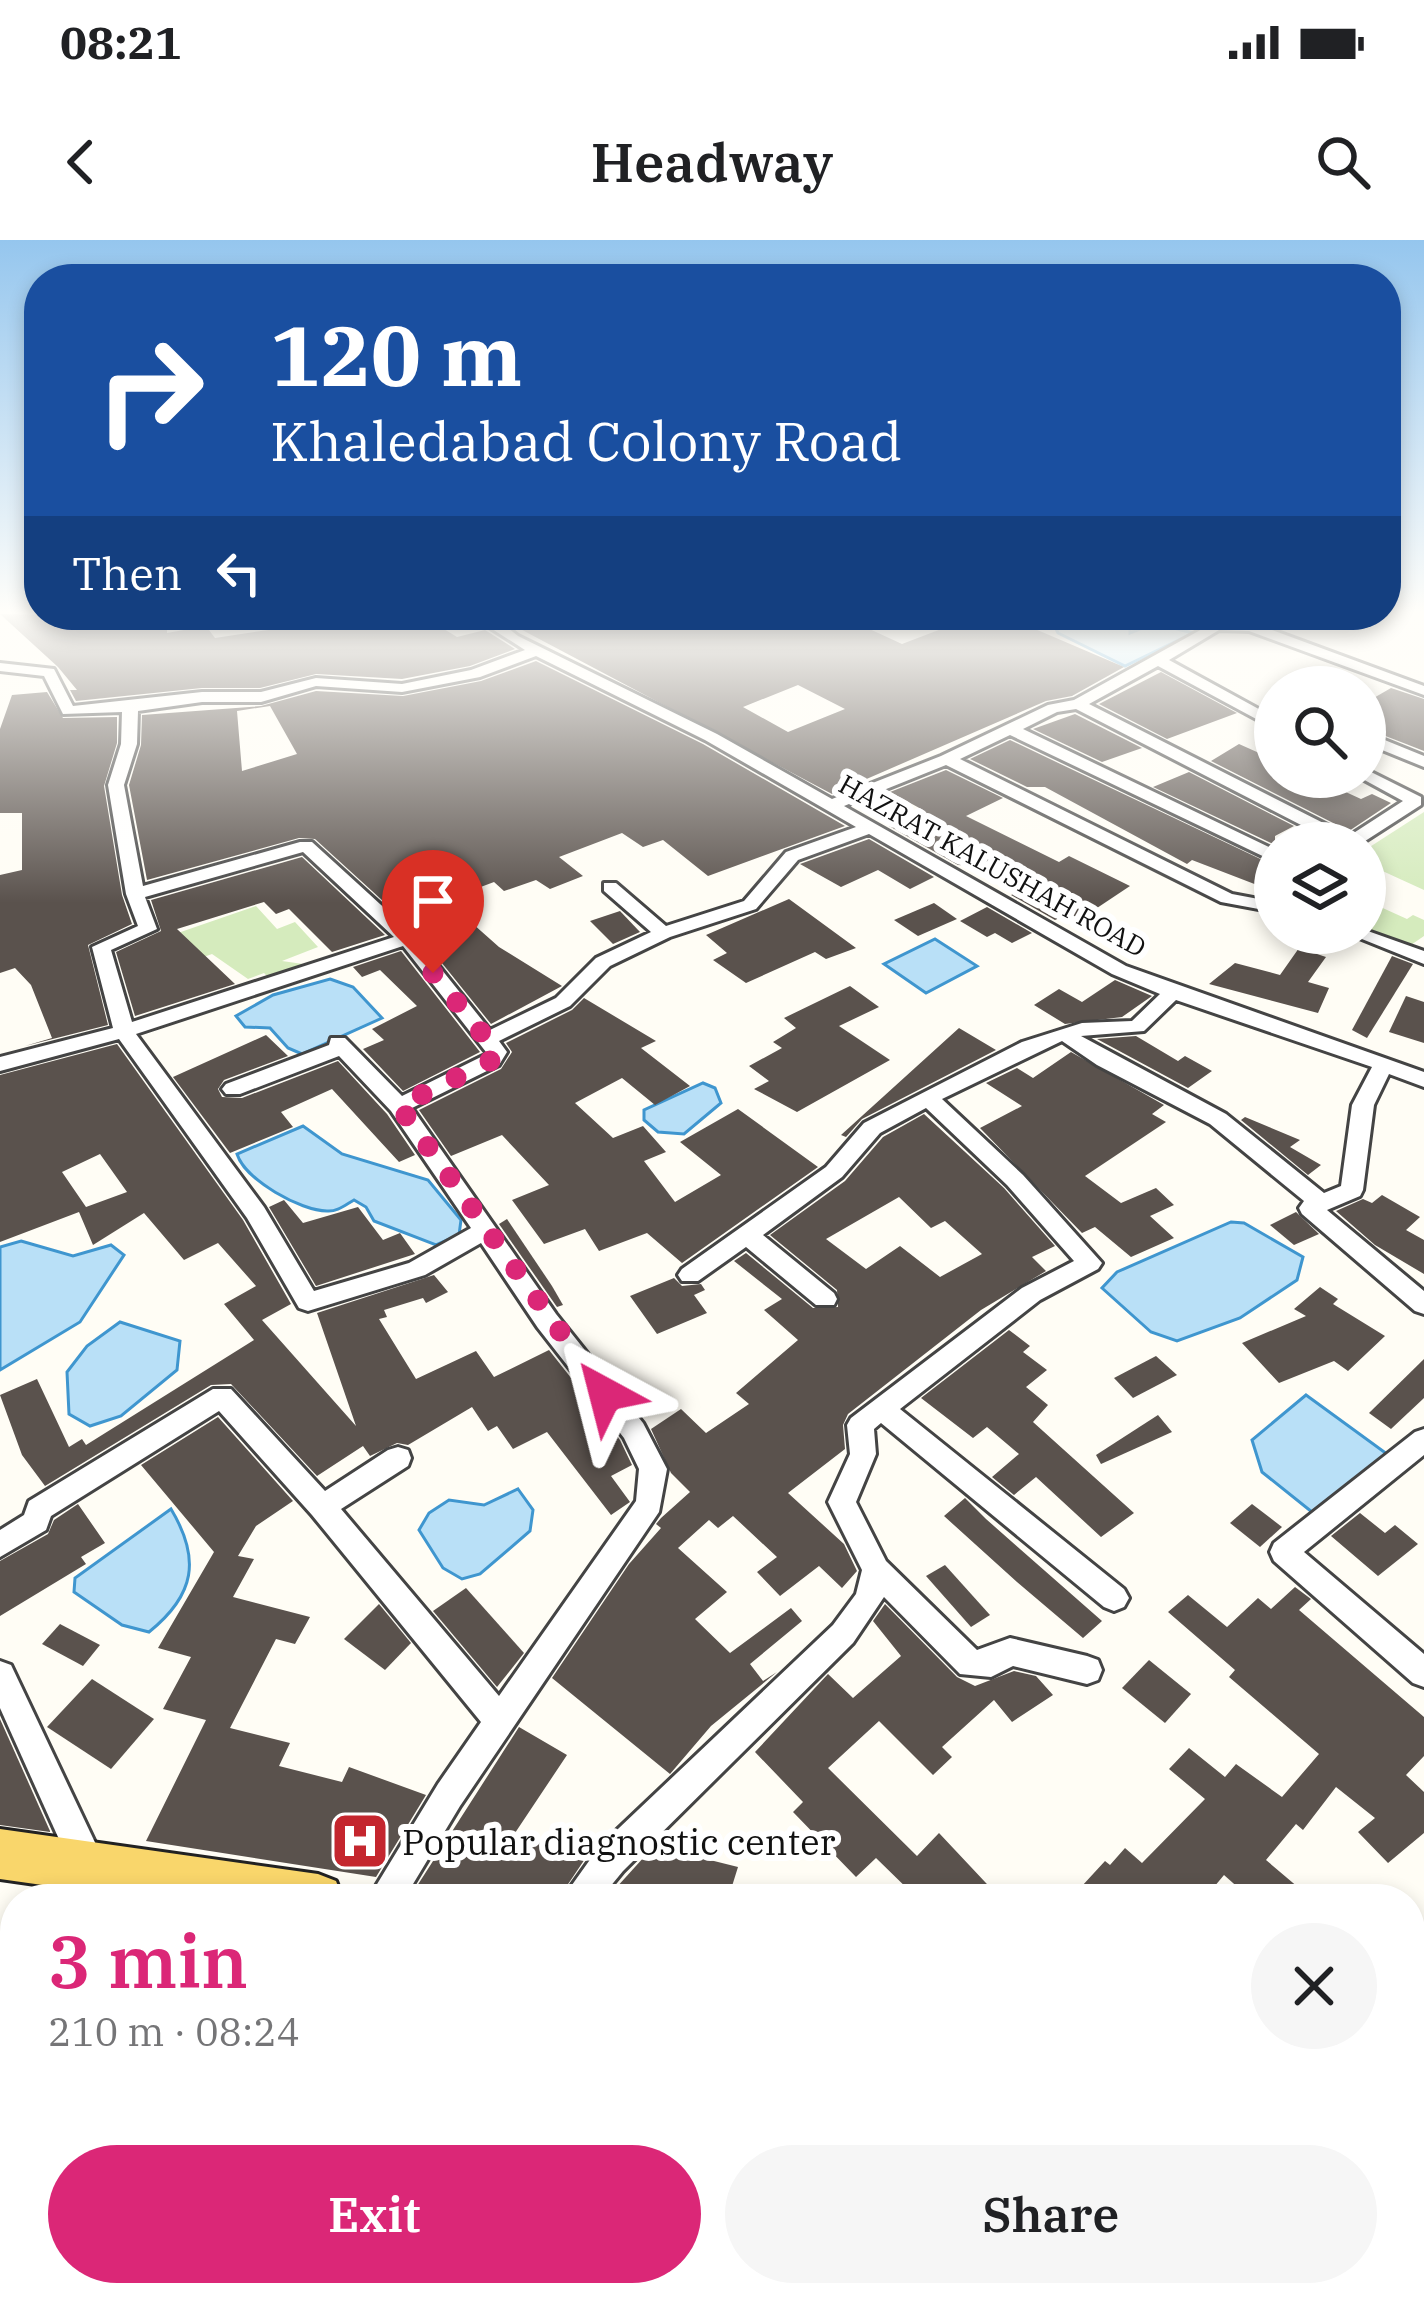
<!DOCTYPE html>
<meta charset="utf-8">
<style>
:root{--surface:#fff;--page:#f6f6f6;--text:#202124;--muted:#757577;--accent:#db2777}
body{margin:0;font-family:"IBM Plex Serif",serif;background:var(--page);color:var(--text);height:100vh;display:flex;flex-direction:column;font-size:45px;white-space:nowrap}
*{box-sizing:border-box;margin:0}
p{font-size:39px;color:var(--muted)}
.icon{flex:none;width:66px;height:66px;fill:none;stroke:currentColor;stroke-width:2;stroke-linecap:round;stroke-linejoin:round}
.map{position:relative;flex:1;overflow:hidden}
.panel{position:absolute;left:0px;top:1644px;width:1425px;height:423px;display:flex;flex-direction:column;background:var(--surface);border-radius:48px 48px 0 0;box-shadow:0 6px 18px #0003}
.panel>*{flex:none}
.guide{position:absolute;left:24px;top:24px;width:1377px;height:366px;border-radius:48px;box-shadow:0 6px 18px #0003;background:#1a4fa0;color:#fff;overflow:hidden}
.fabs{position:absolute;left:1254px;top:426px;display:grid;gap:24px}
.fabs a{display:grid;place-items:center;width:132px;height:132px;border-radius:50%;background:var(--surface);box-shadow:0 6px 18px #0003;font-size:60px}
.pin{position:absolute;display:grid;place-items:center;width:102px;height:102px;color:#fff;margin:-123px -51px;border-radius:50% 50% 50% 0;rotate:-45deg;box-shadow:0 0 12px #0007}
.pin .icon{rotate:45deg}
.me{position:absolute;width:132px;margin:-66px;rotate:322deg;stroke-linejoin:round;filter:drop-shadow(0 0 9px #0008)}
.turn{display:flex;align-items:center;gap:42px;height:252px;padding:0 48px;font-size:54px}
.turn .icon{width:156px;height:156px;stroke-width:2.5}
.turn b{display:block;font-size:84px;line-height:102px}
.then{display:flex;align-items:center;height:114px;padding:0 48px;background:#0003;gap:24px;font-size:45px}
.round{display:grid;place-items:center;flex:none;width:126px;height:126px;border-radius:63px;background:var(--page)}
.head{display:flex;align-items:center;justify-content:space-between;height:204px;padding:0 48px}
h1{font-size:72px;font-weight:600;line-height:90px;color:var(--accent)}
.cta{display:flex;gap:24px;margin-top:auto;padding:24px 48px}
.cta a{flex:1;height:138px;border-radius:72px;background:var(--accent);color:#fff;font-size:48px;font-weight:600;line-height:138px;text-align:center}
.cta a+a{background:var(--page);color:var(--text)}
.status{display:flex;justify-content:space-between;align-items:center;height:84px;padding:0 60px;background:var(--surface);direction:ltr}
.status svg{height:33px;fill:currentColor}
header{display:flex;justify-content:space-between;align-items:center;height:156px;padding:0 48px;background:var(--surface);font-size:54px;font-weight:600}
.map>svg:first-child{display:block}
.green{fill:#d5ebbd}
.water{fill:#b9e0f7;stroke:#3f96cf;stroke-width:3}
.building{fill:#5a524d;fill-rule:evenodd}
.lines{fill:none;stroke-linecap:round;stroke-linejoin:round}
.street-casing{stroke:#444;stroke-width:6}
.primary-casing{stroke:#222;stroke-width:6}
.street{fill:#fff;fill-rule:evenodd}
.primary{fill:#f9d66b;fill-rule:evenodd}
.route{stroke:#db2777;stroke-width:21;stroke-dasharray:0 37.8}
.labels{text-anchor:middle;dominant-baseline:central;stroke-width:12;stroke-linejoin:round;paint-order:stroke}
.far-street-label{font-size:27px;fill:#111;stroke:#fff}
.near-poi-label{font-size:36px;fill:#111;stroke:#fff;text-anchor:start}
</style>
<div class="status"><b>08:21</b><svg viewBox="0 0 49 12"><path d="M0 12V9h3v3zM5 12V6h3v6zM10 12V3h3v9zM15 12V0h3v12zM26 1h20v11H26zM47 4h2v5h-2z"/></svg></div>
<header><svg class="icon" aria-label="back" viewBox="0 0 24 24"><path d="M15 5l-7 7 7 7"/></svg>Headway<svg class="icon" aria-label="search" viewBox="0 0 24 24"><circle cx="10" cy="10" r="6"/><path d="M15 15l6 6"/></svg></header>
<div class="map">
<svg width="1424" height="2065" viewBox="0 0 1424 2065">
<rect width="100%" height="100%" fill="#fffdf5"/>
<g class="green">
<polygon points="1424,572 1424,650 1365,623 1365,610"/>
<polygon points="1365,660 1407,679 1413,675 1424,680 1424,696 1405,709 1365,693"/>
<polygon points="256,666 277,689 295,682 318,707 282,721 303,724 269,738 264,733 248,739 212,714 198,719 175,694"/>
</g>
<g class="water">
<polygon points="1071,375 1149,375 1130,385 1130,393 1154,383 1193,393 1125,426 1058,393 1055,387"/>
<polygon points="935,699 977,726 926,753 884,724"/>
<polygon points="330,739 353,747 382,778 302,814 288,808 270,788 245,787 236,776 273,755"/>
<polygon points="703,843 715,848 721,863 684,894 658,892 644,880 644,870"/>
<path d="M 303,886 L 342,914 L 428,940 L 461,980 L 459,995 L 436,1005 L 374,981 L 366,967 L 354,960 C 345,965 337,972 327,971 C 301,971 245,940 237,914 Z"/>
<polygon points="1231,982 1244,983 1303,1017 1297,1040 1240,1078 1177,1101 1151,1092 1102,1048 1117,1032"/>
<polygon points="21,1001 73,1016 111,1005 124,1015 80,1082 0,1130 0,1007"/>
<polygon points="120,1082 180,1101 177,1130 121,1176 90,1186 69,1174 67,1132 87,1106"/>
<polygon points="1306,1155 1387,1214 1312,1272 1262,1232 1252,1200"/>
<polygon points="518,1249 533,1270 530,1291 480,1334 462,1339 443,1328 419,1290 429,1273 449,1260 484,1265"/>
<path d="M 171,1269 C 201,1319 195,1355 149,1392 L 122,1385 L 74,1352 L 75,1338 Z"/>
</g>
<g class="building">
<polygon points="0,374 102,376 101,390 167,381 167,393 206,386 215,398 268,390 261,378 276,375 382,375 383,383 421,375 457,397 485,390 515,409 470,426 402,439 316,434 260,448 202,448 76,461 70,450 77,450 58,427"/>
<path d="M 535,375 L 839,375 L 902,404 L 978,375 L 1052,375 L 1028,386 L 1124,427 L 1072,456 L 1046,461 L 832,554 L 509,383 ZM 798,445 L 845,469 L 788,492 L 743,467 Z"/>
<path d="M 536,421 L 703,504 L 845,586 L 708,636 L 663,600 L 643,607 L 622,593 L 559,617 L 583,636 L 550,649 L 536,640 L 504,651 L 494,642 L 446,660 L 499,707 L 562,746 L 491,784 L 417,692 L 315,599 L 299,598 L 147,640 L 129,545 L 141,505 L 142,475 L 261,466 L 316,451 L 403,456 L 481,441 ZM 270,466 L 297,514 L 242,531 L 237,471 Z"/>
<polygon points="1161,432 1237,473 1167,499 1099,464"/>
<polygon points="1391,448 1424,459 1424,511 1365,488 1365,463"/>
<polygon points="47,452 63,478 117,477 117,503 104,546 122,655 132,684 88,705 108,785 25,806 52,798 31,745 15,728 0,733 0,635 22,630 22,573 0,573 0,489 12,455"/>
<polygon points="1075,474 1142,508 1102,522 1033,489"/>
<polygon points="1010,500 1275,626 1275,652 1192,620 1187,624 1045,547 1027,547 970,519"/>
<polygon points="1239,504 1275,520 1275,537 1313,537 1361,559 1372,554 1391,563 1349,591 1211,521"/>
<polygon points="946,530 1003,558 966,576 1059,622 1069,616 1130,646 1076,682 1064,676 1055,680 1011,655 1020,651 974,626 958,625 889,586 923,570 890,552"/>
<polygon points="1189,532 1294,586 1275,596 1275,605 1153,547"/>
<polygon points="869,599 934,637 910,649 878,630 841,647 800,624"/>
<polygon points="302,617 385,695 332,712 289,669 276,674 264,662 177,689 235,744 135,776 116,712 161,691 151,660"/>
<polygon points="789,659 856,708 826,719 815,712 746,743 713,720 727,713 706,695"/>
<polygon points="934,663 957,679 918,696 894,680"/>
<polygon points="987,667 1032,693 1012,703 995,693 987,697 960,681"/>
<polygon points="620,671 640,692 613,704 590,681"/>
<polygon points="1299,708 1326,717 1308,742 1329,748 1318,773 1209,744 1235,723 1280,735"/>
<polygon points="401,711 480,812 403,851 363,809 384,800 372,789 417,766 380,730 362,737 353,727"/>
<polygon points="1392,716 1413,724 1367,798 1352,790"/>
<polygon points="1115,740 1152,756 1122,777 1065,784 1034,765 1059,749 1082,762"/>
<polygon points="850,746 879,767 839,786 890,820 797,872 754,849 769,841 749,826 782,808 773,802 796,788 784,778"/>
<polygon points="1406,756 1424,762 1424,803 1389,792"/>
<polygon points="584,758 656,801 641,808 690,846 655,865 622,838 575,863 613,898 643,886 666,912 644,921 675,962 721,935 680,902 738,869 818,927 682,1023 647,993 599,1011 585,989 544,1004 512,960 549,945 502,895 451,916 419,870 501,829 512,812 506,803 572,770"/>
<polygon points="959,788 996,810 862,879 846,897 841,895"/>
<polygon points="266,795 288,816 224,840 218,849 222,857 242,858 338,821 387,874 415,915 399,922 332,849 281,872 293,887 230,913 173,837"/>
<polygon points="1136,796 1178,821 1185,816 1212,831 1188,848 1097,799"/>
<path d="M 117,804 L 243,980 L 291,1064 L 262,1080 L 356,1186 L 317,1073 L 434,1035 L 448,1052 L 426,1063 L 423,1058 L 384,1070 L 387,1077 L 379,1079 L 416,1139 L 476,1111 L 494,1137 L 549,1110 L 620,1200 L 632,1225 L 611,1236 L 630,1262 L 611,1275 L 547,1192 L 513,1209 L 497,1186 L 488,1191 L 472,1167 L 408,1205 L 397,1203 L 370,1216 L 363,1206 L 317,1236 L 231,1144 L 211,1145 L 45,1246 L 22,1215 L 0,1155 L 37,1139 L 69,1207 L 82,1199 L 86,1205 L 254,1100 L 224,1064 L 256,1046 L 218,1003 L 184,1020 L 144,973 L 93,1005 L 79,972 L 0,1002 L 0,835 ZM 100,914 L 127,952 L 86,967 L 62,932 Z"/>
<polygon points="1071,812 1164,865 1152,874 1166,882 1085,936 1121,963 1156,948 1174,965 1150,976 1174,998 1131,1017 1095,987 1082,993 980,888 1022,866 986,843 1017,828 1033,838"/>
<path d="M 924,874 L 1004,948 L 1055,1006 L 1032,1017 L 1046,1031 L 981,1070 L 848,1174 L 843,1185 L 845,1209 L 788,1253 L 844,1304 L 857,1331 L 842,1348 L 819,1326 L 780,1356 L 757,1332 L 777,1317 L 733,1276 L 718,1288 L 709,1280 L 678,1308 L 727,1352 L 695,1379 L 730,1413 L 791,1368 L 802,1381 L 750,1424 L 763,1441 L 777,1432 L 711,1486 L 670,1534 L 552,1438 L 629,1324 L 661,1288 L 656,1284 L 661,1278 L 690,1252 L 671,1233 L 651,1189 L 681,1169 L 706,1193 L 749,1164 L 736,1153 L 798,1100 L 764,1070 L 782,1059 L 734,1021 L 746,1013 L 813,1068 L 838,1067 L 837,1050 L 770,995 L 845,941 L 883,897 ZM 899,957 L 931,988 L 945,981 L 982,1014 L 940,1037 L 900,1006 L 866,1029 L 826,999 Z"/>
<polygon points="1245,877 1300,900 1290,907 1321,925 1308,935 1241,880"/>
<polygon points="1382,955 1420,977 1406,990 1424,1000 1424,1034 1375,1005 1336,971 1363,959 1372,963"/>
<polygon points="284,960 303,983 358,967 383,1000 400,993 415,1014 316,1046 269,967"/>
<polygon points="1296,972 1319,994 1294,1005 1270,985"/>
<polygon points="507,979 552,1046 563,1065 557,1067 499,984"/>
<polygon points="674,1038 682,1046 701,1044 705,1050 694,1055 707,1073 657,1094 630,1056"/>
<polygon points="1320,1047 1338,1059 1333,1064 1385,1096 1348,1131 1334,1121 1279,1143 1242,1103 1306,1076 1294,1069"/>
<polygon points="1009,1090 1030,1106 1023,1112 1047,1130 1026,1147 1048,1165 1033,1182 1134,1273 1101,1297 1036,1237 1014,1255 992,1237 1019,1214 987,1187 973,1198 921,1158"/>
<polygon points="1156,1116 1177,1135 1133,1158 1114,1138"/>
<polygon points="1424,1119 1424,1158 1391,1189 1369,1173"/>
<polygon points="1158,1175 1172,1192 1101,1224 1096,1215"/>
<polygon points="218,1177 293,1261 256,1286 238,1316 254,1319 233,1357 310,1377 295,1404 276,1399 230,1488 290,1503 279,1526 342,1542 349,1527 426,1555 376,1637 146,1601 206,1480 163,1469 191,1417 158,1408 214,1312 141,1225"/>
<polygon points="965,1258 986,1279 1102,1381 1083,1398 1017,1342 944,1276"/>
<polygon points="78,1264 105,1303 81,1317 86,1324 0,1376 0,1321 48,1294 54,1280"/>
<polygon points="1252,1264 1282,1287 1260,1307 1230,1283"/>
<polygon points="1360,1273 1385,1293 1395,1285 1418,1304 1378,1336 1331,1296"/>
<polygon points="945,1325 990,1375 971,1387 926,1336"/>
<polygon points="1295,1347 1311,1359 1299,1370 1424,1477 1424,1516 1406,1535 1424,1552 1424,1593 1388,1623 1358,1592 1375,1578 1336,1547 1303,1590 1296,1584 1266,1620 1312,1659 1251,1659 1224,1635 1204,1659 1070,1659 1105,1621 1110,1625 1125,1608 1142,1623 1205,1559 1169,1529 1189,1508 1225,1537 1236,1524 1282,1557 1319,1514 1229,1437 1235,1430 1168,1372 1188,1355 1227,1387 1258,1358 1271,1369"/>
<polygon points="466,1348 524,1413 497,1447 433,1371"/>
<polygon points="379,1364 411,1403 385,1430 344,1399"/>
<polygon points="885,1364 957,1437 975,1446 1014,1431 1036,1436 1053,1455 1012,1482 994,1460 942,1507 952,1517 933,1535 879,1481 828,1528 917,1616 939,1593 1001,1659 918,1659 876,1618 856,1637 793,1572 803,1562 755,1512 828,1434 853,1458 901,1416 873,1381"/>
<polygon points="60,1384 100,1405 83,1426 42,1404"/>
<polygon points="1149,1420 1191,1454 1165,1483 1122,1448"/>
<polygon points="92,1439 154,1479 111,1529 47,1487"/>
<polygon points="0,1479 50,1591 50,1592 0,1585"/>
<polygon points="519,1487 567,1515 513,1596 589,1613 558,1659 508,1659 417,1646"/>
<polygon points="654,1606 738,1627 728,1659 606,1659"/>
</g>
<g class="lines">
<g class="street-casing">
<g id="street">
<path d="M 490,375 L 504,375 L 499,381 L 518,396 L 717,494 L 832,559 L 941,516 L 1048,465 L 1074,460 L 1204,388 L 1180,375 L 1256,384 L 1424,446 L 1424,455 L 1249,391 L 1219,390 L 1169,420 L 1275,478 L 1275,489 L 1158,426 L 1089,464 L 1349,596 L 1403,561 L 1359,537 L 1365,537 L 1365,529 L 1421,557 L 1421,565 L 1362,603 L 1336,603 L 1076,469 L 1057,472 L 1023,489 L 1275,610 L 1275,622 L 1010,495 L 960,519 L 1232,654 L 1275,662 L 1275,672 L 1221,662 L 946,525 L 844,566 L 1126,726 L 1424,832 L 1424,847 L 1389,834 L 1374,865 L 1363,950 L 1360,956 L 1327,970 L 1424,1051 L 1424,1074 L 1415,1071 L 1302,974 L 1299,968 L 1304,961 L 1210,884 L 1097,825 L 1062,801 L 942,859 L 1023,935 L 1102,1023 L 1098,1029 L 1040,1060 L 900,1169 L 1124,1349 L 1129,1358 L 1124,1367 L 1114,1371 L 1104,1367 L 881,1183 L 874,1189 L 876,1214 L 856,1262 L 886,1321 L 977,1410 L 1010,1398 L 1087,1416 L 1098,1420 L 1102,1430 L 1098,1440 L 1087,1444 L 1013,1426 L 991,1437 L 960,1434 L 884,1357 L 853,1403 L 623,1631 L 600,1659 L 562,1659 L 599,1607 L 833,1385 L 856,1354 L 862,1330 L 828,1262 L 850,1214 L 847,1185 L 851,1178 L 1022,1048 L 1074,1021 L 1007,945 L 926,868 L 880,893 L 842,937 L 763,995 L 834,1053 L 837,1059 L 834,1065 L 816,1065 L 746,1007 L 698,1041 L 682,1041 L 678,1035 L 682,1029 L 826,927 L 864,883 L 1022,802 L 1082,783 L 1132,781 L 1160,754 L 1112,734 L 869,594 L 798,620 L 756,669 L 670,697 L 610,726 L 570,766 L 499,801 L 507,812 L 499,825 L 412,868 L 556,1074 L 643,1183 L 667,1229 L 659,1272 L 460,1566 L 404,1659 L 368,1659 L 438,1544 L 481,1482 L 312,1275 L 219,1171 L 51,1276 L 46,1290 L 0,1317 L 0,1290 L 24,1275 L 29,1261 L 213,1149 L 231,1149 L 325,1251 L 388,1210 L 398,1207 L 408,1210 L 411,1218 L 408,1226 L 341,1269 L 499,1456 L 636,1261 L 639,1229 L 624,1198 L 538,1088 L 481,1003 L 425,1035 L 308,1071 L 299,1068 L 247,978 L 119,799 L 0,831 L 0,817 L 113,788 L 92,707 L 138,686 L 126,654 L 108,545 L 121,504 L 122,472 L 63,474 L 44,436 L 0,431 L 0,423 L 54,429 L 73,466 L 202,452 L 261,452 L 316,438 L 402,444 L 471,430 L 525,410 L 486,385 ZM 536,416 L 705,500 L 856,587 L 786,612 L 744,661 L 666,686 L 616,643 L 604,643 L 604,651 L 651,692 L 596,718 L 556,758 L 490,790 L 414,695 L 312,602 L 300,602 L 143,646 L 124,545 L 137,504 L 138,471 L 202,462 L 261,462 L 316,446 L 402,452 L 480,437 ZM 303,612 L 394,697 L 132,782 L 111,710 L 157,689 L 145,657 ZM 403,706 L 486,812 L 485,815 L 402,856 L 345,798 L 331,798 L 329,805 L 226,844 L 222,849 L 226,854 L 240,854 L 339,816 L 391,871 L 471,988 L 409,1023 L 314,1051 L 264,967 L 136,794 ZM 1176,760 L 1372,827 L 1352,865 L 1341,946 L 1324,953 L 1226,874 L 1081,796 L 1144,791 Z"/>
<polygon points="1365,492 1424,516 1424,527 1365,503"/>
<polygon points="1365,690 1424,711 1424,724 1347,693 1365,693"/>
<polygon points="1424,1189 1424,1215 1304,1312 1424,1414 1424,1447 1413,1443 1274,1321 1270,1312 1274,1303 1415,1192"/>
<polygon points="0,1421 11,1425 100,1613 105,1625 100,1637 88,1642 76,1637 0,1468"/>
<polygon points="15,1991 15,2040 0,2047 0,1998"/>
<polygon points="532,2052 577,2052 572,2065 527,2065"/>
</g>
</g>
<g class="primary-casing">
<g id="primary">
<polygon points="0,1589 318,1634 336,1641 343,1659 141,1659 0,1639"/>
<polygon points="1410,1841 1424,1844 1424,1900 1410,1897"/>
</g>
</g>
<use href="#street" class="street"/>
<use href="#primary" class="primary"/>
</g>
<linearGradient id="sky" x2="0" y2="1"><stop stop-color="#95c6ee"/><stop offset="0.56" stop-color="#fffefa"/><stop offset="1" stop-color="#fffefa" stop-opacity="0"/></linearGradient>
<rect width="1424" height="663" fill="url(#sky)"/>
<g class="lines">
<polyline class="route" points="433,733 497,812 492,820 399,866 605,1154"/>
</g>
<defs>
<g id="hospital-square" transform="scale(3)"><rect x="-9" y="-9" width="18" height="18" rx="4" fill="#c4262e" stroke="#fff"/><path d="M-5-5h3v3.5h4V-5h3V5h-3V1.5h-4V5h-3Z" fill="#fff"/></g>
</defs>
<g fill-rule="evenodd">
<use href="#hospital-square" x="360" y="1601"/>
</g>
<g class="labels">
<g class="far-street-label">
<text transform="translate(993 625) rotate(29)">HAZRAT KALUSHAH ROAD</text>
</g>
<g class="near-poi-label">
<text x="402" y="1601">Popular diagnostic center</text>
</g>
</g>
</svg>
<div class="fabs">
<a><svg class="icon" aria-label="search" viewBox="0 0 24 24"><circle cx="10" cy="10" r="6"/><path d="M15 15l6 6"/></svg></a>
<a><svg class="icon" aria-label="layers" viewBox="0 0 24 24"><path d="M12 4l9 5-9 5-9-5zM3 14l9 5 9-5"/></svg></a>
</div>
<div class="pin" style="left:433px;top:733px;background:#d93025"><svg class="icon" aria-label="arrive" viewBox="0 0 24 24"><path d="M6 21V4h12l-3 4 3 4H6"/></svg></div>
<svg class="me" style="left:605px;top:1154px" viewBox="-20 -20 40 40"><path d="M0-17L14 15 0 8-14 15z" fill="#db2777" stroke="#fff" stroke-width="4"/></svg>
<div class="guide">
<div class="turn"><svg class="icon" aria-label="right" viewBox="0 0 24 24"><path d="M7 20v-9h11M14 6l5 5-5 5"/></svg><div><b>120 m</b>Khaledabad Colony Road</div></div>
<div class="then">Then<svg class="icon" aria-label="left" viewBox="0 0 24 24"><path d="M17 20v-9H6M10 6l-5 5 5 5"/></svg></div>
</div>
<section class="panel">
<div class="head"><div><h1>3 min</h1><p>210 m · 08:24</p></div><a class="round"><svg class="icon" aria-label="close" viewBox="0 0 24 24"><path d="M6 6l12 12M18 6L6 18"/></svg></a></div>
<div class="cta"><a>Exit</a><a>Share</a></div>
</section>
</div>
